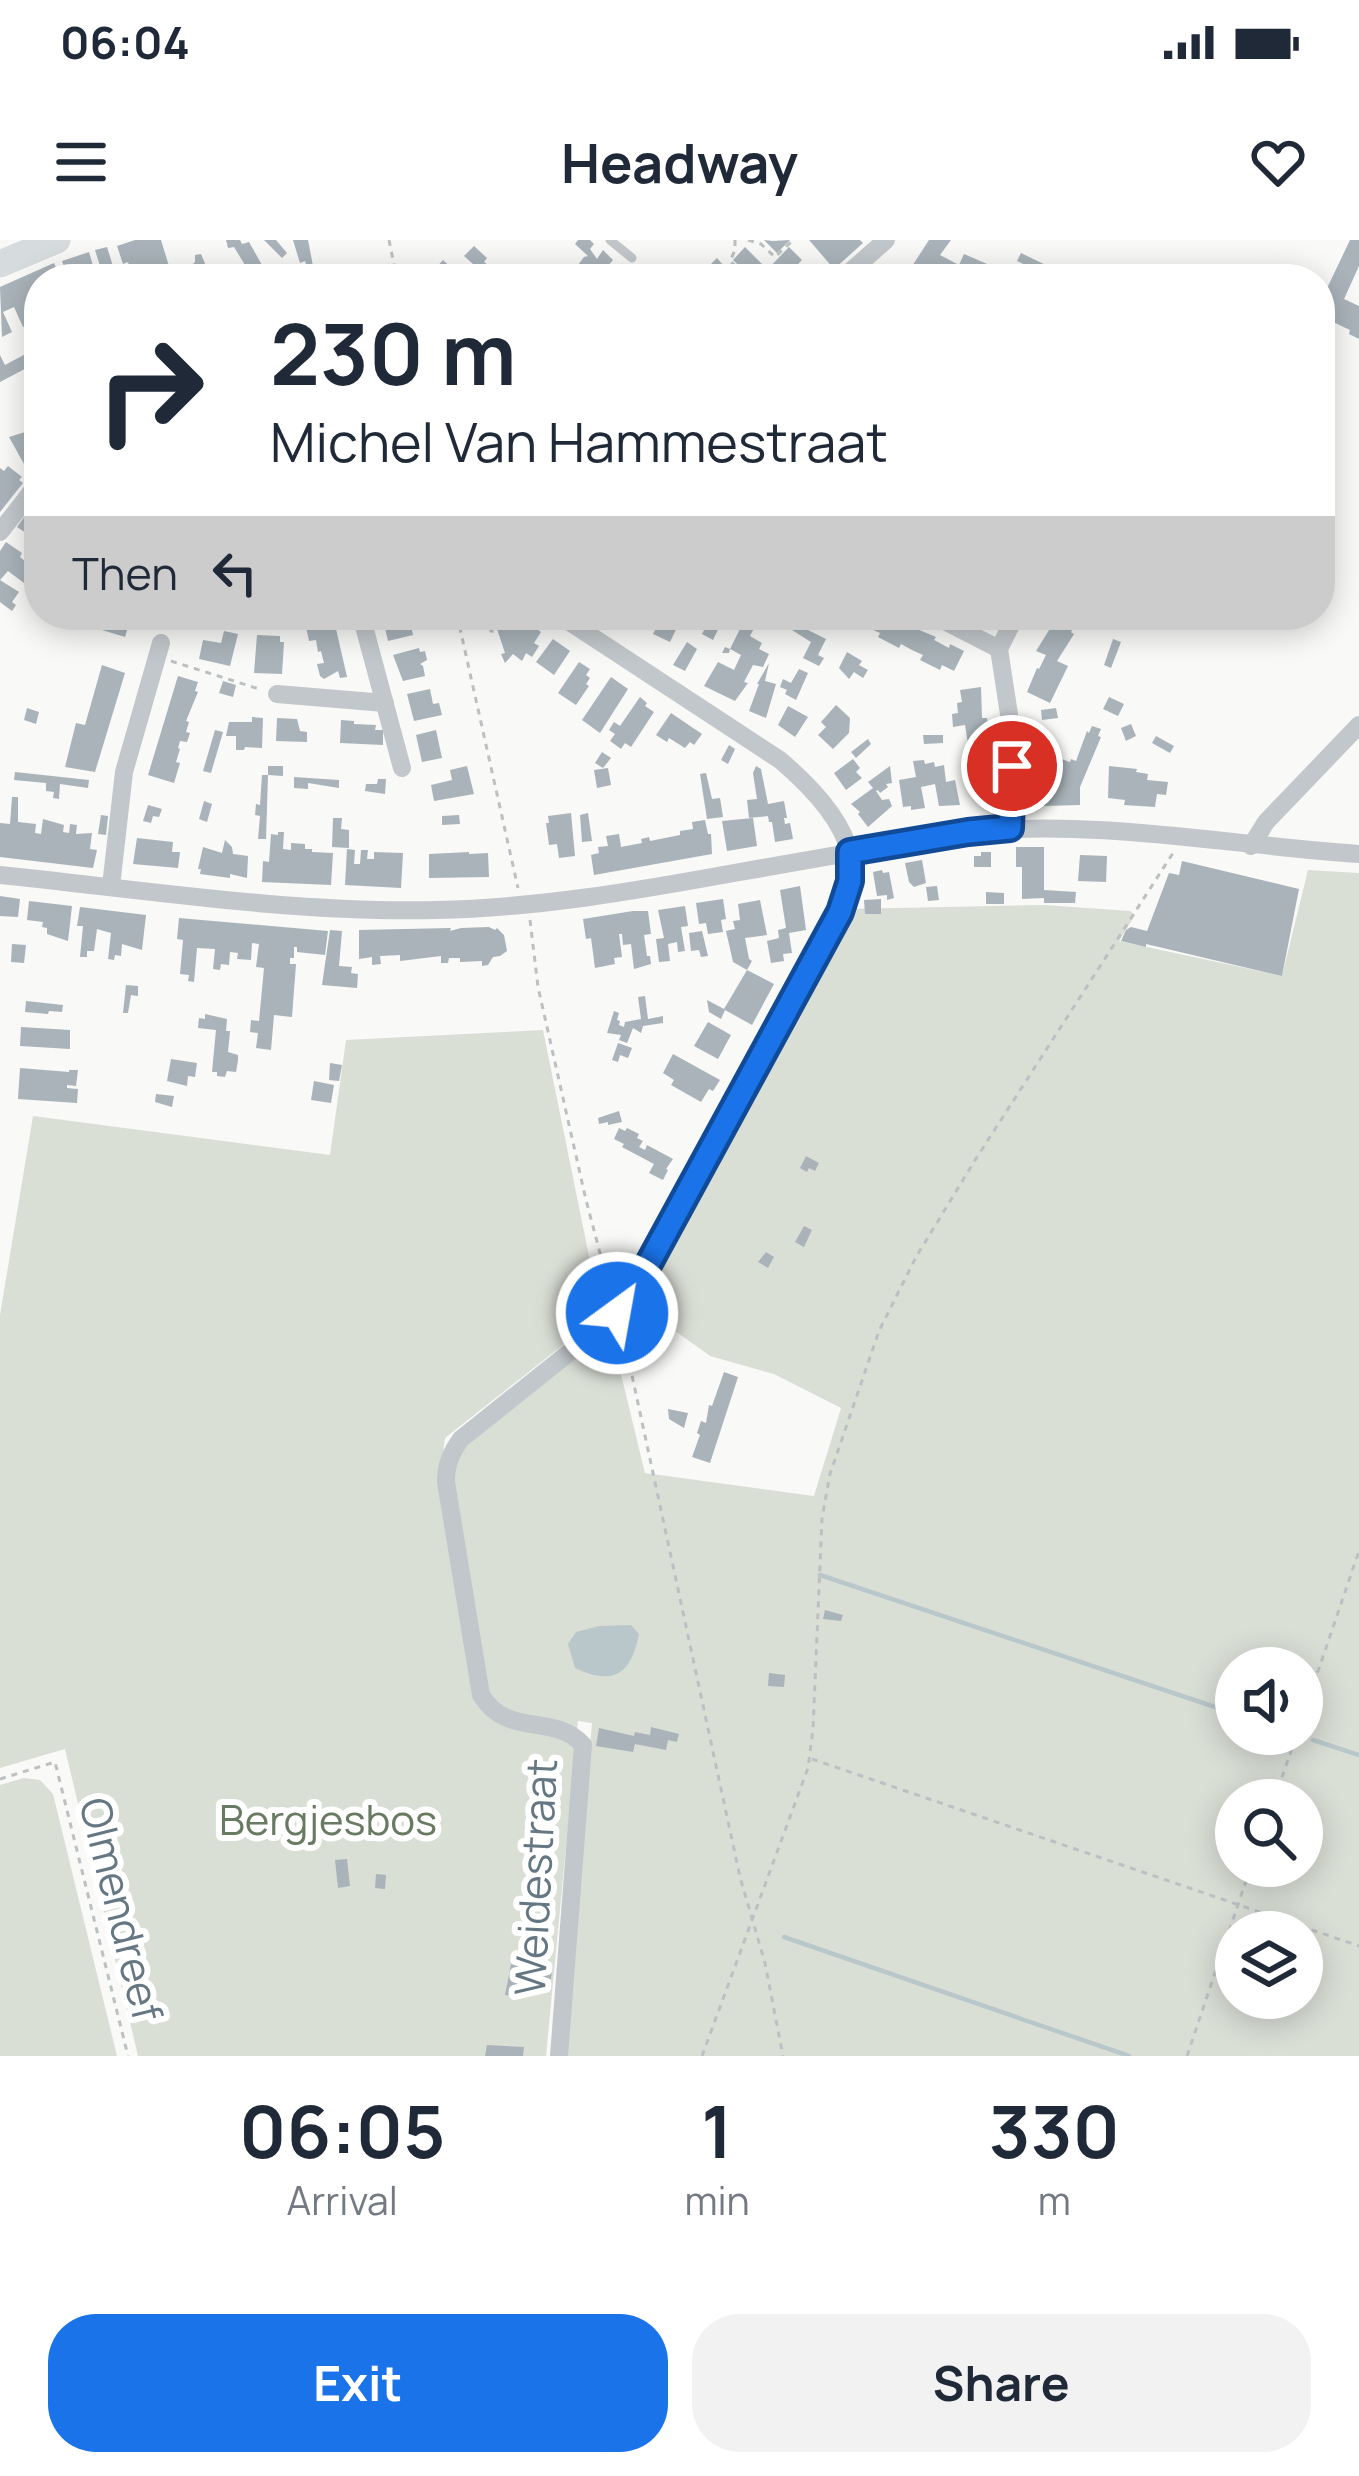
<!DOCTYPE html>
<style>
:root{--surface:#fff;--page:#f2f2f3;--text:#1f2937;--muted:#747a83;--accent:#1a73e8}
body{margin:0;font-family:Manrope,sans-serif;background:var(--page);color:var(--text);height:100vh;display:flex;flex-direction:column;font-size:45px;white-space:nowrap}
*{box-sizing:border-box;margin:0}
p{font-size:39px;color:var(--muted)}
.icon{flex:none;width:66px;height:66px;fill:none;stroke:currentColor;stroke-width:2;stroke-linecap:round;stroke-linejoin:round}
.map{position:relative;height:1816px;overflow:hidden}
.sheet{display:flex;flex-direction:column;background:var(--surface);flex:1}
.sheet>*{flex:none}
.banner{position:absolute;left:24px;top:24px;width:1311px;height:366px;border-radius:48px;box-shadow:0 6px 30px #0003;background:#fff;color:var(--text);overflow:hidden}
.fabs{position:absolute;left:1215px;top:1407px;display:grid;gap:24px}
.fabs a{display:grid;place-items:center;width:108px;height:108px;border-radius:50%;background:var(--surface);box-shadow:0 6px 30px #0003;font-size:60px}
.pin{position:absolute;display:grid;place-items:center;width:102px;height:102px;color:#fff;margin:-51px;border:6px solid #fff;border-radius:50%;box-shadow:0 3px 12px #0007}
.me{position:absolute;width:132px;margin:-66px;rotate:32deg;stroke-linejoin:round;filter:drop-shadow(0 0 9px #0008)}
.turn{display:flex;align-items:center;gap:42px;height:252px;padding:0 48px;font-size:54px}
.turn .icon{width:156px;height:156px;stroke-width:2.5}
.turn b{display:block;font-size:84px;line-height:102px}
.then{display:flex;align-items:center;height:114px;padding:0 48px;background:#0003;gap:24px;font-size:45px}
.eta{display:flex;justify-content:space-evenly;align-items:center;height:204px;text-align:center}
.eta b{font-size:72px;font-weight:700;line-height:84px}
.action{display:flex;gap:24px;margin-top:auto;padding:24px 48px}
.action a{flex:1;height:138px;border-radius:48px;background:var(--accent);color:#fff;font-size:48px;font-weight:700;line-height:138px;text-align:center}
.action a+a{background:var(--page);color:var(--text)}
.status{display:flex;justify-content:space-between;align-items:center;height:84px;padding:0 60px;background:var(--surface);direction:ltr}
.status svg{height:33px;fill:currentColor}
header{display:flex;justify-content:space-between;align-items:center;height:156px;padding:0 48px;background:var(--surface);font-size:54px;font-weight:700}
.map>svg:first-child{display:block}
.green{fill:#dadfd6;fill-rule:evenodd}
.water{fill:#bac7ca}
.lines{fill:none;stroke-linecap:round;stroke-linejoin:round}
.stream{stroke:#bac7ca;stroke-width:4.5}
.building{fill:#a9b3b9}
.path{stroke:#bcc0c2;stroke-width:3;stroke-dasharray:6 6;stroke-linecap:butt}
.lane{stroke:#c2c7cb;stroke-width:9}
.street{stroke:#c2c7cb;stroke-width:18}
.secondary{stroke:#d6dbde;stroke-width:27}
.route-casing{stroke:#114b97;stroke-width:30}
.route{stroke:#1a73e8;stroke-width:21}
.labels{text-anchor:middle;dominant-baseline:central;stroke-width:12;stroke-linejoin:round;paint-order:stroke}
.park-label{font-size:42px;fill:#697a63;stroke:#fff}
.street-label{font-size:42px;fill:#647783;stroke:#fff}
</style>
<div class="status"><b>06:04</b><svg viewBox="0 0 49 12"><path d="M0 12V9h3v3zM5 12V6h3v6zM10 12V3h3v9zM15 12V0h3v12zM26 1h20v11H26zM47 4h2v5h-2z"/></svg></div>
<header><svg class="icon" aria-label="menu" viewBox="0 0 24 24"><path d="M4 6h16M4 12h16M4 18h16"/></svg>Headway<svg class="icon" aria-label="heart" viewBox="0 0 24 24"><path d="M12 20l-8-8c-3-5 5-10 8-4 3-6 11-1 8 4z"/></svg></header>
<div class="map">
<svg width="1359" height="1816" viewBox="0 0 1359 1816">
<rect width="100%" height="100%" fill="#f9f9f7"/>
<g class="green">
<path d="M 1308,630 L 1359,633 L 1359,1816 L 563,1816 L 592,1483 L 578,1481 L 546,1816 L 138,1816 L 65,1509 L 0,1528 L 0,1075 L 33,876 L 330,915 L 346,800 L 543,790 L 601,1075 L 445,1198 L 439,1242 C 454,1232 458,1218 469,1203 L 610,1089 L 645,1233 L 814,1256 L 841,1168 L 774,1134 L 710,1116 L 635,1062 L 848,669 L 1044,665 L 1130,671 L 1135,675 L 1119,701 L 1282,736 ZM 1236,1428 L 1302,1428 L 1302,1494 L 1236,1494 ZM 1236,1560 L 1302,1560 L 1302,1626 L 1236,1626 ZM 1236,1692 L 1302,1692 L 1302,1758 L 1236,1758 Z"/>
<polygon points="24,1538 40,1540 53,1554 117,1816 0,1816 0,1545"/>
</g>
<path class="water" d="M 631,1385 L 639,1394 C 631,1435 613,1446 575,1428 L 568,1404 L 576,1392 L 599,1386 Z"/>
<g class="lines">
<g class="stream">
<polyline points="820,1335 1236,1474"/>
<polyline points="1313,1500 1359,1515"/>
<polyline points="784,1697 1129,1816"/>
</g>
</g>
<g class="building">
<polygon points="135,0 161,0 172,36 162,39 133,39 128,22 123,24 117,6"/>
<polygon points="226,0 240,0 242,4 249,2 262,25 248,30 234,7 228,8"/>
<polygon points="264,0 276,0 287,13 282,18"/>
<polygon points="293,0 308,0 313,26 307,28 305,21 300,23"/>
<polygon points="578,0 590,0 594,4 590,9 597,19 603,10 613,20 608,26 613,32 607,39 590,39 578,25 584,17 588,16 575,4"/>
<polygon points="764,0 773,1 790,0 777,13"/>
<polygon points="809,0 860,0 863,3 834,29"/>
<polygon points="929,0 951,0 940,15 959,25 950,39 937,39 930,35 927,39 915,39 907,34"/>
<polygon points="1350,0 1359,0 1359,26 1344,59 1359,66 1359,99 1349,94 1350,90 1333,82 1331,87 1320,81 1320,63"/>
<polygon points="474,6 487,18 484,22 488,25 482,32 464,16"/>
<polygon points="107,7 117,39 109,39 105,28 101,29 95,10"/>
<polygon points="745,7 766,28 762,32 769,39 753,39 733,20"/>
<polygon points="789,7 802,20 784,39 776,39 767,30"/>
<polygon points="89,12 96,36 92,39 68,39 62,21"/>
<polygon points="1021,13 1056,30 1054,32 1065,39 1055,39 1017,21"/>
<polygon points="201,14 209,33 226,27 230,39 190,39 187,29 195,22 195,15"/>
<polygon points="964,14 994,27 990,35 981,30 979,35 959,25"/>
<polygon points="717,18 735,39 702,39 690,28 693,25 703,34 708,30 714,35 717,33 709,26"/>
<polygon points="443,20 460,36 458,39 426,39"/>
<polygon points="54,23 61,39 39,39 39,72 35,62 25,63 36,88 30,91 28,85 23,87 14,67 3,72 12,92 2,97 0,47"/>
<polygon points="1249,24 1252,25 1246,39 1226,36 1230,27 1244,33"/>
<polygon points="577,26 586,35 583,39 566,39"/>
<polygon points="31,111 36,123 0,142 0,115 5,125"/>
<polygon points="39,170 39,216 24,224 9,197 35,189 29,174"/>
<polygon points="1322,189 1332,195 1320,217 1320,193"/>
<polygon points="8,226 22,237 19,240 23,243 0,272 0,228 4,231"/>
<polygon points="39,256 39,288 32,297 17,287"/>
<polygon points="6,302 22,313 20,317 26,322 29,318 39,326 39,348 31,342 28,346 8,331 0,340 19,352 12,362 16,365 12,371 0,362 0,311"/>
<polygon points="95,375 131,377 125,397 92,387"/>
<polygon points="386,375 409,375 413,395 388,401 385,388 391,387"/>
<polygon points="506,375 518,375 541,392 534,403 539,406 532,417 526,413 522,421 513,414 505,423 501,414 505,413 496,386"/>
<polygon points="659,375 683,375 670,402 653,394 660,380 658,378"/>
<polygon points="712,375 725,375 713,400 702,394"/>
<polygon points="747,375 761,375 750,396 762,403 759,409 769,414 763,427 753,425 744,442 748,443 735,461 704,446 718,422 734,430 741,415 730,409 729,413 722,413 725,407 730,409"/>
<polygon points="780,375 803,375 798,385 826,399 818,415 824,418 819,426 803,418 811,402 787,387 791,380"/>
<polygon points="834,375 895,375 893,379 936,397 934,400 949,408 950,404 964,411 954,431 942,425 940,430 920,420 923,415 912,410 901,404 899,408 878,397 880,393 871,389 860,383 858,387"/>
<polygon points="1052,375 1059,375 1076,383 1071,392 1074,394 1057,421 1068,426 1050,463 1027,452 1037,428 1039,429 1046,415 1036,411 1051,387 1047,385"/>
<polygon points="334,380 347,437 340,438 338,431 324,439 320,436 317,424 324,423 321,411 318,412 316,400 309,401 306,387"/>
<polygon points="224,391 238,394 230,426 199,419 203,400 221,403"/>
<polygon points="257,395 280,396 280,402 284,402 282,434 254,433"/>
<polygon points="553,399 570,411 554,435 536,422"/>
<polygon points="1113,399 1121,402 1111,428 1104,425"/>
<polygon points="687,402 697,409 685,431 673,425"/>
<polygon points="419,408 420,412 425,411 427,420 420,424 423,426 425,436 403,441 393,415"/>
<polygon points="847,412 862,421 859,425 868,430 863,438 854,432 849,439 839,428"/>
<polygon points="579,422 590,429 586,435 590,438 586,444 589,446 576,465 558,453"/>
<polygon points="769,423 765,441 776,444 766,478 749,471 759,444 757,444"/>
<polygon points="102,425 125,433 95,532 65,527 76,483 85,485"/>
<polygon points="799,429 808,433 796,460 785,454 787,450 780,447 783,439 791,443"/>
<polygon points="178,436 198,442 195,451 198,452 186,481 189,482 186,492 190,493 187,502 180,501 178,508 180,509 176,522 180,523 174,543 148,535"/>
<polygon points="611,437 628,449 600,493 582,480"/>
<polygon points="223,441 236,445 233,457 219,453"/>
<polygon points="981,447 982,478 987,478 989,492 979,494 980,503 968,504 965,485 953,487 952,474 958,473 957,463 962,462 960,450"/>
<polygon points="430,449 433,464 439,463 442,475 414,481 407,454"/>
<polygon points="640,457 647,463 645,466 654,472 631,507 625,503 621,509 610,501 615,494 609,490 614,482 620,486"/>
<polygon points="1109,457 1124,464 1118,476 1103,469"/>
<polygon points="836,465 850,478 849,493 833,509 818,495 826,487 821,482"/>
<polygon points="788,466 808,477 795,497 778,485"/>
<polygon points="27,468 39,472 36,484 24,480"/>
<polygon points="1056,468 1058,478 1042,480 1041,470"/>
<polygon points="671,473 702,494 694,505 690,502 685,508 669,498 667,502 656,495"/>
<polygon points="252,477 263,478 262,508 245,507 244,510 236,510 236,496 226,496 229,482 252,482"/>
<polygon points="277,478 297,479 300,491 307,492 307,502 276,501"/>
<polygon points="341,480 354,481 354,484 376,485 375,490 383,490 383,505 340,503"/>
<polygon points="1131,484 1136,496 1126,501 1121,488"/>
<polygon points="1092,486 1101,489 1098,496 1101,497 1080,547 1080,565 1044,566 1043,547 1053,547 1053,525 1044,522 1047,514 1070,522 1071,519 1076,521 1087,491 1089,493"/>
<polygon points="215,490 223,492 211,533 203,531"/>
<polygon points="436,490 442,518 422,522 416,495"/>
<polygon points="923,495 943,495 943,503 924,504"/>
<polygon points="1156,496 1174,506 1170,513 1152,503"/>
<polygon points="868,499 871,504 856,518 851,512"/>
<polygon points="729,505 735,509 728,524 721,520"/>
<polygon points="974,508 989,508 989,519 975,520"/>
<polygon points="602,512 611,518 603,528 595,523"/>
<polygon points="853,519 860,528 856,532 862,538 846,550 834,533"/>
<polygon points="924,520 925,524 934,522 935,527 944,525 946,542 955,540 960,565 939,566 935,544 921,547 925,568 911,570 911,566 903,567 899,540 916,537 913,521"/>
<polygon points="268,526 283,526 283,536 268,535"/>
<polygon points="467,526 474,554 434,561 431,545 452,540 450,530"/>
<polygon points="756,526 761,529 768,564 784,561 787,578 784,578 785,584 790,583 793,599 775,602 772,582 769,582 768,576 749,578 747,560 757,559 753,533"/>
<polygon points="890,526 892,543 886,544 888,547 880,553 878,550 876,551 882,560 889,559 892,566 868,587 858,574 860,572 851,564 873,548 868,542"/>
<polygon points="1109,526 1137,529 1136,532 1148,534 1147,540 1168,542 1166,555 1157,554 1155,567 1124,565 1125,560 1108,558"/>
<polygon points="608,528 611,545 597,548 594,530"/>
<polygon points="15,532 89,540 88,548 60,544 59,559 53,558 54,552 46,551 46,543 14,540"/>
<polygon points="706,533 712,559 720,558 723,577 707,579 700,534"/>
<polygon points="262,535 268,535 266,599 258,599 260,576 255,575 256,564 260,565"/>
<polygon points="294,537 339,540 339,548 308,543 308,549 294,548"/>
<polygon points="378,539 386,539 385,554 365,551 366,544 377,544"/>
<polygon points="12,557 18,557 18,582 36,584 35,593 41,594 43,579 64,585 63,592 69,593 70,584 77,585 76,594 92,593 90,609 97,610 93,628 0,617 0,583 10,584"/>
<polygon points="204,561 212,564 207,582 199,579"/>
<polygon points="148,565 162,569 159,577 153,576 151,583 143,581"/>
<polygon points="571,573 575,616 559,618 557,604 549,605 546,583 549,583 548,576"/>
<polygon points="588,573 592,601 582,602 580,575"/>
<polygon points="101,575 108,576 106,595 98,594"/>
<polygon points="459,575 460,584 442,585 442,576"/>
<polygon points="333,578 342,578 341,589 349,590 349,608 332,607"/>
<polygon points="753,578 757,606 727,611 722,581"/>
<polygon points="705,580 708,594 711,594 712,614 594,635 591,615 599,613 598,607 608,606 606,596 619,594 621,607 642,603 641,599 649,597 650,601 680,595 680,591 693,589 692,582"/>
<polygon points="278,592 284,592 283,609 291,610 291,603 305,604 305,609 312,609 312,612 333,613 331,645 262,642 263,621 269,622 271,594 278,595"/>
<polygon points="137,598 173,602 172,612 180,612 178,628 133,624"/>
<polygon points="225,600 232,607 233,614 248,616 247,638 230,634 230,638 200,634 201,629 198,629 203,607 222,613"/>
<polygon points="1016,607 1044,607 1044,650 1076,652 1075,663 1044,663 1044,658 1022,659 1022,627 1016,627"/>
<polygon points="347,609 355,610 354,624 360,624 361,610 368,610 367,619 374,619 374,612 403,613 401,648 345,645"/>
<polygon points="469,612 469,614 488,613 489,637 429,638 429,614"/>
<polygon points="981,612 991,612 991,627 974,627 974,616 981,616"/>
<polygon points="1080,615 1107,616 1106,642 1078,641"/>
<polygon points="922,620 926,643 914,647 909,642 905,623"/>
<polygon points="1182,621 1299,649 1282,736 1146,704 1146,707 1121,701 1126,690 1131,687 1147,691 1169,633 1179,635"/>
<polygon points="882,630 883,633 889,632 894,658 887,660 887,655 877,656 873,632"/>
<polygon points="800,646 806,690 789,693 792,713 783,714 784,721 771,723 767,701 779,698 778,690 786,688 780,650"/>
<polygon points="937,646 939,660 928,661 926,647"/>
<polygon points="986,652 1004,653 1004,664 986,664"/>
<polygon points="0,656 20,659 18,677 0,676"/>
<polygon points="723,659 726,679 721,680 723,692 708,694 706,683 699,684 696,663"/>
<polygon points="881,659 881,674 865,674 864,660"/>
<polygon points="760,660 767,695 745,698 749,719 752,721 747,730 774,744 752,785 725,770 721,779 709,772 707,760 724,769 747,730 733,722 726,691 735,689 733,681 740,680 738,664"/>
<polygon points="29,661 72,666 68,701 47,694 47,688 42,687 43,682 27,680"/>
<polygon points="685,666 688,686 681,687 685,711 678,712 677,702 668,704 670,721 659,722 656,699 664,698 658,670"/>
<polygon points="80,667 146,675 142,710 122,704 121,716 115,715 114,720 108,719 111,693 97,689 94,711 87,711 87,717 80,717 83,686 77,686"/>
<polygon points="633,671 648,671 651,694 644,695 647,716 650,716 651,724 634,729 631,704 623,705 622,694 619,694 622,717 614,718 615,724 595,728 591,698 586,699 583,679"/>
<polygon points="179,678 328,691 325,715 297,712 297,707 294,707 294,718 290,718 290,724 296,724 292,777 274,775 271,810 256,808 258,793 250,792 251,780 259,781 264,728 256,727 259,704 252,703 251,720 237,719 238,713 230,712 229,725 221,724 220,730 213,729 215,709 197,708 194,742 188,741 189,735 180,734 183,700 177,699"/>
<polygon points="489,687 495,690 497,688 504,695 507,711 500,716 493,717 488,725 482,726 482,721 460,722 460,718 449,718 448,723 441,723 441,716 400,721 400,715 380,716 381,724 372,725 372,717 359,719 359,690 451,688 450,691 461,688"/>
<polygon points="330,690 342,691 339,726 352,727 351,733 358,734 357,748 322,745"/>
<polygon points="702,691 708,716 701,717 699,710 691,711 689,693"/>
<polygon points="12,704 26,705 24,723 11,722"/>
<polygon points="126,745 138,746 138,756 131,755 128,773 123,773"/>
<polygon points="645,756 648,779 663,776 663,783 643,786 641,793 633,788 627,803 619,800 621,795 607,793 614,771 619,773 617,780 620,781 619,785 624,787 625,782 641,779 638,757"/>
<polygon points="26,761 63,765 62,772 49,771 48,774 25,772"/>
<polygon points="205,774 227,779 226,791 230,791 228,812 238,815 238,820 236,832 227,831 225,837 217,836 217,832 212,832 216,790 198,788 199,778 205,779"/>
<polygon points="708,782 731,795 718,819 694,806"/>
<polygon points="21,787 70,790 70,809 20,806"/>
<polygon points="618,803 632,808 628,818 620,815 618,822 612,820"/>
<polygon points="673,814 720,840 713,851 709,849 701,862 671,845 674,840 663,833"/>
<polygon points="171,819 197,823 195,837 188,836 187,846 167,841"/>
<polygon points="330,823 342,825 339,841 329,840"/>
<polygon points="20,828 69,832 69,830 78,830 76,846 67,845 67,848 78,849 77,863 18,859"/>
<polygon points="314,841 334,845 331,863 311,860"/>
<polygon points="156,854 174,856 172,867 155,862"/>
<polygon points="619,871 622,882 608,885 608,882 599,884 598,878"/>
<polygon points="619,888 625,891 627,888 639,894 637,898 643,901 639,907 645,910 647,905 673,919 666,929 668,930 663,940 649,933 654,924 622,907 624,904 614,899"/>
<polygon points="806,916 819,923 815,931 809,928 807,932 800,928"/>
<polygon points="804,986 812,990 804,1007 795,1002"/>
<polygon points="766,1012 774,1017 768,1028 758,1022"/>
<polygon points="724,1132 738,1137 710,1223 692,1217 700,1195 697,1193 701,1181 706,1183 709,1165 712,1166"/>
<polygon points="668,1169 688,1173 684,1188 669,1179"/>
<polygon points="825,1370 843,1375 841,1381 823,1379"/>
<polygon points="769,1433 785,1435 784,1447 768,1446"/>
<polygon points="651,1487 679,1494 677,1502 668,1500 666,1510 635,1504 633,1512 596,1506 599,1488 634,1496 635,1492 650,1495"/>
<polygon points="347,1619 350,1646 338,1648 335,1620"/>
<polygon points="376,1634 386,1635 385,1649 375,1648"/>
<polygon points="511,1724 552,1731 551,1739 535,1736 532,1749 523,1747 521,1757 505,1755"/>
<polygon points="487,1805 524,1807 523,1816 485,1816"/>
</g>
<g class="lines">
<g class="path">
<polyline points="389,0 397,39"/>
<polyline points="735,0 735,10 730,21 749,39"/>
<polyline points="748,0 761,4 775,17 791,2"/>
<polyline points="457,375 518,648"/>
<polyline points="487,376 491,391 498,392"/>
<polyline points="460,382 487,375"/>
<polyline points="171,421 259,449"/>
<polyline points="530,680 538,747 586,960 610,1051"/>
<polyline points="622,1089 740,1637 765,1723 783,1816"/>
<polyline points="1302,1478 1359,1311"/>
<polyline points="812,1519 1359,1706"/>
<polyline points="0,1539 55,1522 128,1816"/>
<polyline points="1274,1560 1297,1494"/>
<polyline points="702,1816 808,1528 813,1489 822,1278 830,1234 879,1091 916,1017 977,917 1173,613"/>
<polyline points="1187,1816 1251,1626"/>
</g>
<polyline class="lane" points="610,0 632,18"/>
<g class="street">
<polyline points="842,39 886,0"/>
<polyline points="0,292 39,242"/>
<polyline points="361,375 402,528"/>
<polyline points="933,375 999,409"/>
<polyline points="277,454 385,463"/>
<polyline points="1010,588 1012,494 999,409 1016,375"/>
<polyline points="1251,606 1266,582 1359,485"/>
<path d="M 0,635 C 145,650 290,673 436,670 C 537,668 635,651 734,633 C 812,619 890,605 968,592 C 1099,579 1228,605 1359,614"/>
<polyline points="111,646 124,532 161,403"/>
<path d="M 559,1816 L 583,1505 C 554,1472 508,1499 481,1455 L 446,1242 C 446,1224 451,1213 461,1199 L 605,1084 L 626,1062 L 840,672 C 847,654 854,634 850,614 C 842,578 807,543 780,520 L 559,375"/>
</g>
<polyline class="secondary" points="0,24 57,0"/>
</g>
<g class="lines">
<g class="route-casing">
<polyline id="route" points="617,1073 637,1045 840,672 850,641 850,612 968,592 1010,588 1012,526"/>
</g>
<use href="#route" class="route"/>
</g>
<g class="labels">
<g class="park-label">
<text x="328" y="1579">Bergjesbos</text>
</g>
<g class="street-label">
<text transform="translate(535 1637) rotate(-87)">Weidestraat</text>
<text transform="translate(122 1669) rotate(76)">Olmendreef</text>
</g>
</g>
</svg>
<div class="fabs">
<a><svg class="icon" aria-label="sound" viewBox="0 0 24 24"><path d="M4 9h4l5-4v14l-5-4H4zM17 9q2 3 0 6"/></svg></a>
<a><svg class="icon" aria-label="search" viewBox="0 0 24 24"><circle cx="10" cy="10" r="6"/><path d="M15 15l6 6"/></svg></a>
<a><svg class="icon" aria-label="layers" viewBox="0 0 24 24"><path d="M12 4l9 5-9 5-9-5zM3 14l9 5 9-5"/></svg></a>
</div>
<div class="pin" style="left:1012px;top:526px;background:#d93025"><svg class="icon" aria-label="arrive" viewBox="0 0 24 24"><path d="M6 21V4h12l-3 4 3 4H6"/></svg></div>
<svg class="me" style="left:617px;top:1073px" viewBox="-20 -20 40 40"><circle r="17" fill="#1a73e8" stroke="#fff" stroke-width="3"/><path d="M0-11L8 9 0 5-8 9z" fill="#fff"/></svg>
<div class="banner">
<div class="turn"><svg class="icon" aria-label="right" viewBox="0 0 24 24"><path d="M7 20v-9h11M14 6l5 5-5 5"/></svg><div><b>230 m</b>Michel Van Hammestraat</div></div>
<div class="then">Then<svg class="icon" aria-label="left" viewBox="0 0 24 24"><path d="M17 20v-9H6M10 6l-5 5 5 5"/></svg></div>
</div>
</div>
<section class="sheet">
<div class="eta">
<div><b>06:05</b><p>Arrival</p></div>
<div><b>1</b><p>min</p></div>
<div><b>330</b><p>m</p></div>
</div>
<div class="action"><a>Exit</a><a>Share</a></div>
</section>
